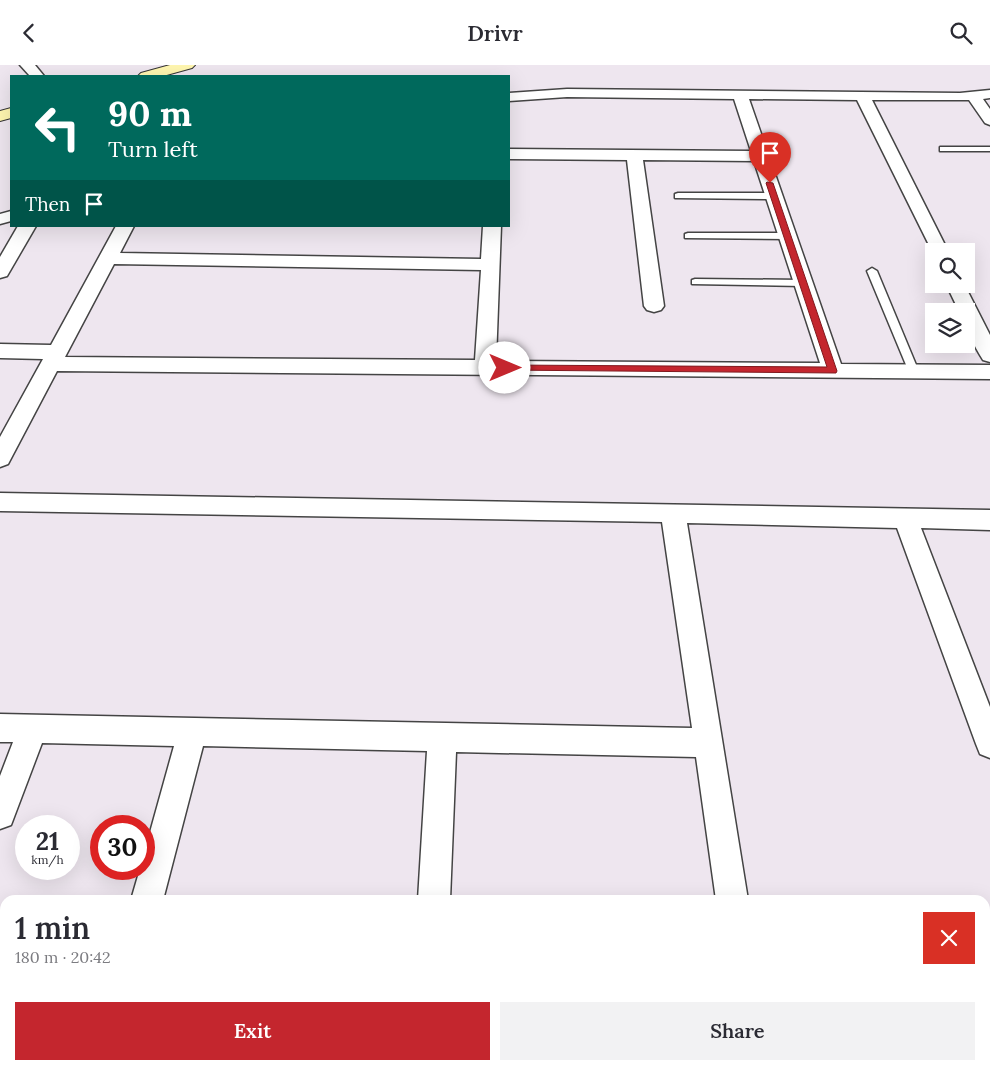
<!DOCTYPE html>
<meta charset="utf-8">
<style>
:root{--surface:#fff;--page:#f2f2f3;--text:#2b2b33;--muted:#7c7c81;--accent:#c4262e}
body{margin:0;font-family:Lora,serif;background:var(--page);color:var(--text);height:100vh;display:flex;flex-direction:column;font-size:19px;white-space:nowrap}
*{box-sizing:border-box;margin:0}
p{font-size:16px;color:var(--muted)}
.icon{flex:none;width:28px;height:28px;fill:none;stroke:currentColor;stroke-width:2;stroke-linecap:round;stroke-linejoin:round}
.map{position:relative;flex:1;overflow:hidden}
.panel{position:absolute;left:0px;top:830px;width:990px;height:175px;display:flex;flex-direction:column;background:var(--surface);border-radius:15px 15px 0 0;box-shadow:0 5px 20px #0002}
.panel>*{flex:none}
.banner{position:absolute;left:10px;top:10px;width:500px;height:152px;border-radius:0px;box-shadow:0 5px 20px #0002;background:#00695c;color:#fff;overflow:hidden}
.fabs{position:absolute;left:925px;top:178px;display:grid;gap:10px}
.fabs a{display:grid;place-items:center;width:50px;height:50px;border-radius:0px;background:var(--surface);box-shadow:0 5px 20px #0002;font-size:25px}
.speed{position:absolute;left:15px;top:750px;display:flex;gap:10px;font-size:25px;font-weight:700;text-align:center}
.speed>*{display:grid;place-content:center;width:65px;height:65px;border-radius:50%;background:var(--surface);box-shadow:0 5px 20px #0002;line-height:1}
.speed small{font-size:12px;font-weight:400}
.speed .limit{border:8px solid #d22;background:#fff;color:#111}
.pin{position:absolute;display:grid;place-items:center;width:42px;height:42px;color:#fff;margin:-51px -21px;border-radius:50% 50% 50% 0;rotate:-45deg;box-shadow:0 0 5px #0007}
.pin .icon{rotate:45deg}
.me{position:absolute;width:55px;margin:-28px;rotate:90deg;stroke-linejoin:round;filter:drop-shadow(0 0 4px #0008)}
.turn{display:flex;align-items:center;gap:18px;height:105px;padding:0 15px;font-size:22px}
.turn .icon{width:65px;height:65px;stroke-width:2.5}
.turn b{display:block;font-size:35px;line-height:42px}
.then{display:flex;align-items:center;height:48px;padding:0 15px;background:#0003;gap:10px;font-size:19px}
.round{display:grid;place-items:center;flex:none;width:52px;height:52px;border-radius:0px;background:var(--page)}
.overview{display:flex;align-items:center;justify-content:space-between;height:85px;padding:0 15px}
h1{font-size:30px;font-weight:600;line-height:38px}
.cta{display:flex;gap:10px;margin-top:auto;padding:10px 15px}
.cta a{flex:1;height:58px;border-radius:0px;background:var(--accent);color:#fff;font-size:20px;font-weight:600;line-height:58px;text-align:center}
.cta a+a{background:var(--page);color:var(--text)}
header{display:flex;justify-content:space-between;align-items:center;height:65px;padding:0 15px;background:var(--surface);font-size:22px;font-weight:600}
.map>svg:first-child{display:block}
.industrial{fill:#eee6ef;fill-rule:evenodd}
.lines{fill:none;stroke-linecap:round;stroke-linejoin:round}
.lane-casing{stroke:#444;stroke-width:3}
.street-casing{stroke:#444;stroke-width:3}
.secondary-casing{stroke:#333;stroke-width:2}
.lane{fill:#fff;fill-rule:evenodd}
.street{fill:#fff;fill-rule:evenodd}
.secondary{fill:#fff6b0;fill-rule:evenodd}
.route{fill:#c4262e;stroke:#7f191e}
</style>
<header><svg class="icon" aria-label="back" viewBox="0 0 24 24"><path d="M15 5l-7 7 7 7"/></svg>Drivr<svg class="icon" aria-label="search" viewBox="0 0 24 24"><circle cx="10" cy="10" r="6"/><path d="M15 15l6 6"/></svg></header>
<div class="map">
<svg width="990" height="1005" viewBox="0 0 990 1005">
<rect width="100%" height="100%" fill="#fffdf5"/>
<path class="industrial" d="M 0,0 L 990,0 L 990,1005 L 0,1005 ZM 11,11 L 509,11 L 509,161 L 11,161 ZM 934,186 L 966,186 L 966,219 L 934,219 ZM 934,246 L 966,246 L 966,279 L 934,279 ZM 26,761 L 69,761 L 69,804 L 26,804 ZM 101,761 L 144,761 L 144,804 L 101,804 ZM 5,835 L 985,835 L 985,1000 L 5,1000 Z"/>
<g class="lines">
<g class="lane-casing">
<g id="lane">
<rect x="940" y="82" width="50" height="4"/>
<polygon points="678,128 774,128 778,131 774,134 675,133 675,129"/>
<polygon points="688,168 788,168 792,171 788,174 685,173 685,169"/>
<polygon points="872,203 877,206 919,307 918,310 914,311 909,307 867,206"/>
<polygon points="695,214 803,215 808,218 803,221 692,219 692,215"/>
</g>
</g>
<g class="street-casing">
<g id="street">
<polygon points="20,0 35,0 44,11 30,11"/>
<path d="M 567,24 L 960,28 L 990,25 L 990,33 L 983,34 L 990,44 L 990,60 L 985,58 L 969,35 L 872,35 L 948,186 L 934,186 L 934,190 L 857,35 L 749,34 L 841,299 L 990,300 L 990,314 L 57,306 L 8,399 L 0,402 L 0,372 L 43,294 L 0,293 L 0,279 L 51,280 L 116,161 L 134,161 L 120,188 L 481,194 L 483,161 L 501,161 L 496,296 L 820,298 L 754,96 L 643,95 L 664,241 L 661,245 L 654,247 L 647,245 L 644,241 L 627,95 L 509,94 L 509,84 L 751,86 L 734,34 L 567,32 L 509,36 L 509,28 ZM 114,199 L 481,205 L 475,295 L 65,292 Z"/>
<polygon points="11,146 11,156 0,159 0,149"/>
<polygon points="18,161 36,161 7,211 0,213 0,192"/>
<path d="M 946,219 L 964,219 L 990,270 L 990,297 L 983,295 C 973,279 966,265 966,246 L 959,246 Z"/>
<polygon points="0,428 990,445 990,465 921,463 990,642 990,693 980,689 976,679 897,463 687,458 748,835 716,835 696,692 456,687 450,835 418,835 427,686 203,681 163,835 131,835 140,804 144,804 144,789 174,681 42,678 11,760 0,764 0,711 13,677 0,677 0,649 692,663 662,457 0,446"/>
<polygon points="84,1000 120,1000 119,1005 83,1005"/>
<polygon points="408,1000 444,1000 443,1005 407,1005"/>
<polygon points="739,1000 775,1000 776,1005 740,1005"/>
</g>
</g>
<g class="secondary-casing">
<g id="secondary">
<polygon points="170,0 195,0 192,3 163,11 138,11 141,8"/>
<polygon points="11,43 11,53 0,56 0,46"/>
</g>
</g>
<use href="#lane" class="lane"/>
<use href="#street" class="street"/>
<use href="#secondary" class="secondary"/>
</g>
<polygon class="route" points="767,117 773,118 837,306 836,308 501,305 501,301 505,300 827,302 766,118"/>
</svg>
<div class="fabs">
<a><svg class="icon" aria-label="search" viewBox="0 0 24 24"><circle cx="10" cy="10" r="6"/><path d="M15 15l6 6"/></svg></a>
<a><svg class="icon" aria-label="layers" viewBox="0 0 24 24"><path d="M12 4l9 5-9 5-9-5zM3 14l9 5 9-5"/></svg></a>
</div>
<div class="speed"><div>21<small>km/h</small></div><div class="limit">30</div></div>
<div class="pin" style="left:770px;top:118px;background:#d93025"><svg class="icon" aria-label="arrive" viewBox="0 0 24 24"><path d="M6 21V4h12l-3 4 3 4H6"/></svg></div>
<svg class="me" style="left:505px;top:303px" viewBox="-20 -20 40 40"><circle r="19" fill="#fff"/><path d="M0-13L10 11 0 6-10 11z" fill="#c4262e"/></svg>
<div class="banner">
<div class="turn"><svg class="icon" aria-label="left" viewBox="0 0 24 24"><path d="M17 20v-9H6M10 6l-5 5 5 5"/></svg><div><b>90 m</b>Turn left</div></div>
<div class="then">Then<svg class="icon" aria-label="arrive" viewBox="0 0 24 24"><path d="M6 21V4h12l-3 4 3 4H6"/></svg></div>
</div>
<section class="panel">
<div class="overview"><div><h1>1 min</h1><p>180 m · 20:42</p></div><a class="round" style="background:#d93025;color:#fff"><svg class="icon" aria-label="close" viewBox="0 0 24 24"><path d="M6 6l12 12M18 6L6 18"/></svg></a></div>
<div class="cta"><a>Exit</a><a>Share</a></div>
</section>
</div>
